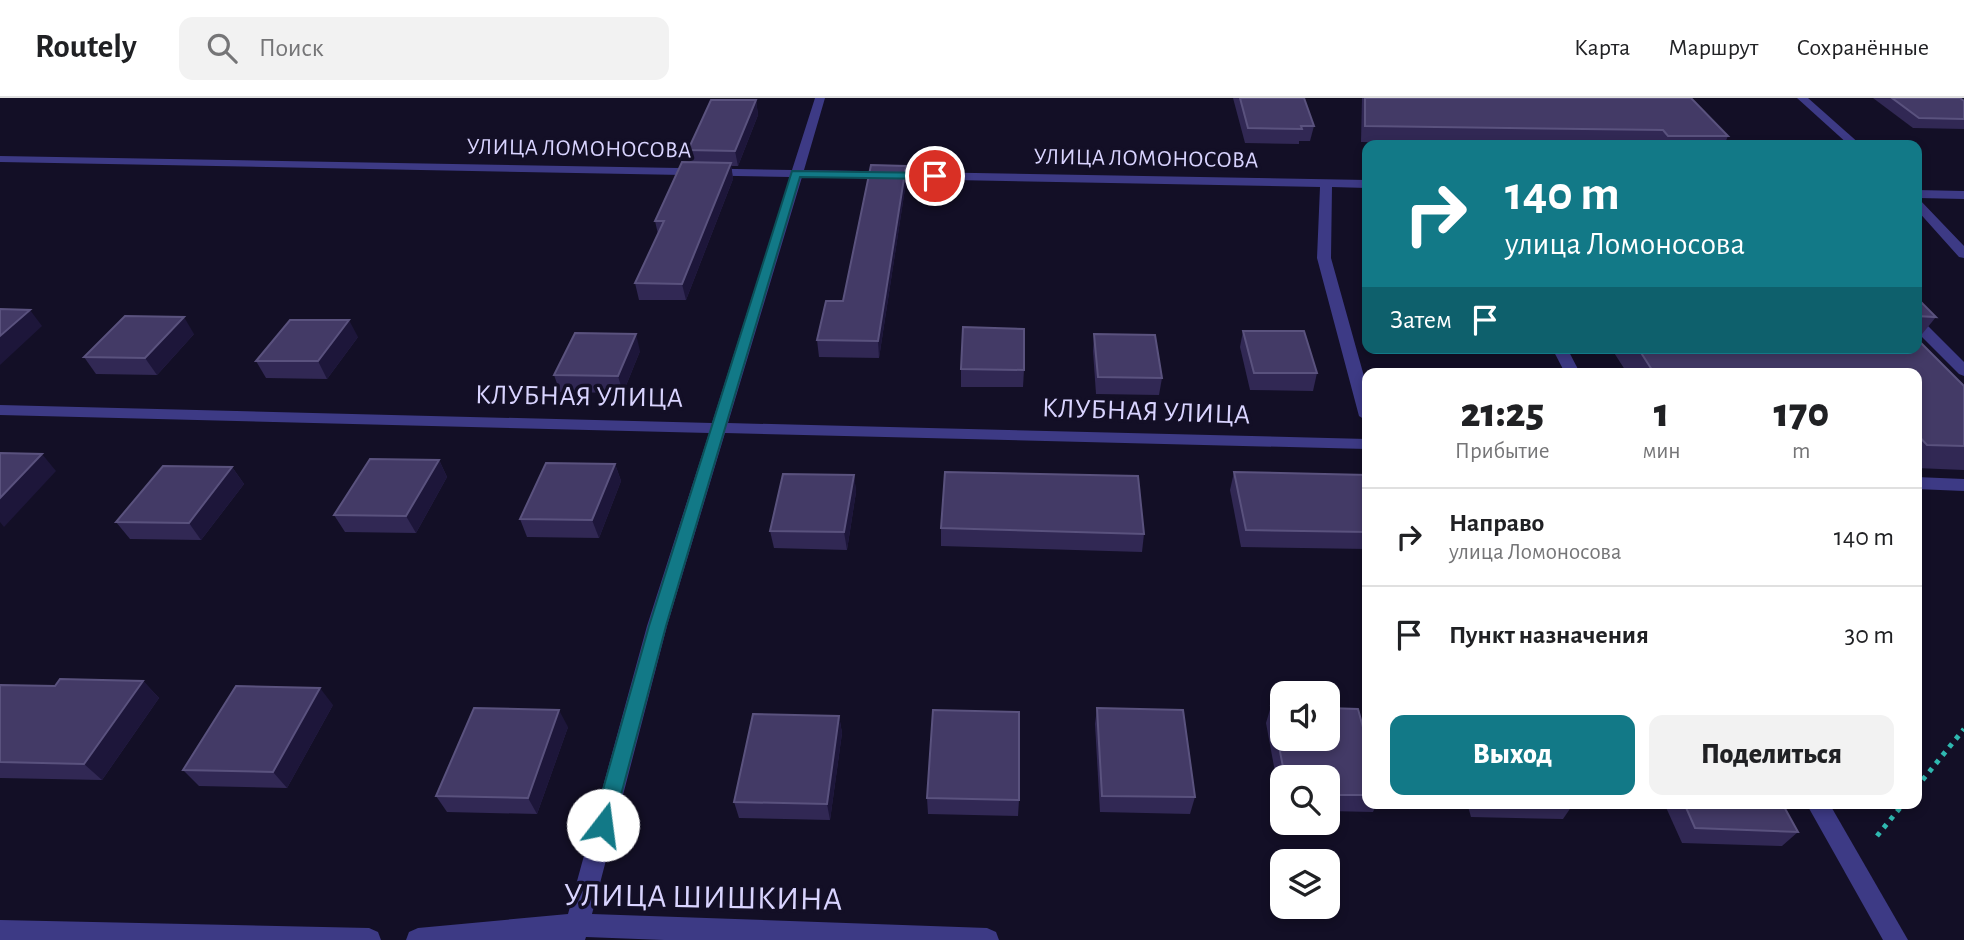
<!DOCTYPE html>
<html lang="ru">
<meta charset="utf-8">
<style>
:root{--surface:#fff;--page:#f2f2f2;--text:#202124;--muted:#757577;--line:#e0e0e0;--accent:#127987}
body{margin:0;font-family:"Alegreya Sans",sans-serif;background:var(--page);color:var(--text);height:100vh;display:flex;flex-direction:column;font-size:26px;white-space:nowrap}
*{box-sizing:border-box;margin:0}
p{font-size:23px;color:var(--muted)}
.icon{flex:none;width:38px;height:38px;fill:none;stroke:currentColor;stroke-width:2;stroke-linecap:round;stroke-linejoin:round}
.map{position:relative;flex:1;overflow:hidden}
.panel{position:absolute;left:1362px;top:270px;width:560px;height:441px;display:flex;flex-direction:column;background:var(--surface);border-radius:14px;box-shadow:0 4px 10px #0003}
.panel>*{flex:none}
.guide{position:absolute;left:1362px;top:42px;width:560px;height:214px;border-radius:14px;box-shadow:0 4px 10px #0003;background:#127987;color:#fff;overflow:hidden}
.fabs{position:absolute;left:1270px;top:583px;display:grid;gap:14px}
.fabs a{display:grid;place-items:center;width:70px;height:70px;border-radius:14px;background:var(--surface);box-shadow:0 4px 10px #0003;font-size:35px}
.pin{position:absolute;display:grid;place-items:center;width:60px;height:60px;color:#fff;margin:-30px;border:4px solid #fff;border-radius:50%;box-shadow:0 2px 7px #0007}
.me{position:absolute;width:77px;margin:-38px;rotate:15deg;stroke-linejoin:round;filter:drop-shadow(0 0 5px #0008)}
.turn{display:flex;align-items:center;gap:24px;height:147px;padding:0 28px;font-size:32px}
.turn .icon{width:91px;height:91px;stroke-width:2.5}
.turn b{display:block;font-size:49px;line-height:60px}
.then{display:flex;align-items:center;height:66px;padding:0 28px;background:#0003;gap:14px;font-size:26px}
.eta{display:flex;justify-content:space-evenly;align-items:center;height:119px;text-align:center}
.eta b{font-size:42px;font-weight:800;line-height:49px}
.primary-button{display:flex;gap:14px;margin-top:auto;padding:14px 28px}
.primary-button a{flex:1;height:80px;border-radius:14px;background:var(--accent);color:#fff;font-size:28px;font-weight:800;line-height:80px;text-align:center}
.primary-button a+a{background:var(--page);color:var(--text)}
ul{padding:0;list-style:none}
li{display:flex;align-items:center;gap:21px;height:98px;padding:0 28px;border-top:2px solid var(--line)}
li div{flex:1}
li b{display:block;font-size:26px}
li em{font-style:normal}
header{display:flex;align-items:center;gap:42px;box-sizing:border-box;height:98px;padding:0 35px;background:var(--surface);border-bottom:2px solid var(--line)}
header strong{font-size:33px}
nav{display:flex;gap:38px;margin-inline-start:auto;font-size:24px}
.search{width:490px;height:63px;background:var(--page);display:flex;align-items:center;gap:18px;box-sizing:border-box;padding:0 24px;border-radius:14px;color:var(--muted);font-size:26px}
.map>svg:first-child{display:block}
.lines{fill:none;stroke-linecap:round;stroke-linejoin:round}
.path{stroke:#2fb8b0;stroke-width:5;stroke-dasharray:4.5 6;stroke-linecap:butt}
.minor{fill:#3d3a85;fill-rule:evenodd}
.wall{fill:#312854}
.shaded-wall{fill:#1d163a}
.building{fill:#433a66;stroke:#5a527e;stroke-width:2}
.route{fill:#127987;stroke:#0c4f58;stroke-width:2}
.labels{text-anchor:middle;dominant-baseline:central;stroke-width:7;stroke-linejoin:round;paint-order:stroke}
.far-street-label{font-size:23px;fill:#d9d4ff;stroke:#130f26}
.street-label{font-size:28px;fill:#d9d4ff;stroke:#130f26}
.near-street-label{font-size:33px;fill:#d9d4ff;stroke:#130f26}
</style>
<header>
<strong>Routely</strong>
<div class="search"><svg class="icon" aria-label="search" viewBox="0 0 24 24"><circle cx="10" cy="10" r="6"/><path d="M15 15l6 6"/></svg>Поиск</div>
<nav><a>Карта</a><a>Маршрут</a><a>Сохранённые</a></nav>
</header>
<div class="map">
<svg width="1964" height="842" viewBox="0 0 1964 842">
<rect width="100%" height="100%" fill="#130f26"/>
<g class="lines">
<g class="path">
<polyline points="1916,690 1964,631"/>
<polyline points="1877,738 1904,705"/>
</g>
<g class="minor">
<polygon points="815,0 825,0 804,72 1367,82 1367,90 1332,89 1331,160 1367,289 1367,323 1359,318 1317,160 1320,89 802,79 728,325 1367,341 1367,351 725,335 667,528 592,816 987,830 996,834 999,842 664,842 586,839 585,842 406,842 409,834 418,830 568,816 647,528 709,335 0,317 0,307 712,325 790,79 0,64 0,58 792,72"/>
<polygon points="1797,0 1808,0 1861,47 1849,47"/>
<polygon points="1916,92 1964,93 1964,101 1918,100 1964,148 1964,160 1959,159 1916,111"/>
<polygon points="1916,220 1921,221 1964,264 1964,278 1959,276 1916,233"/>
<polygon points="1552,250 1567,250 1580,275 1565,275"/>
<polygon points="1916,379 1964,381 1964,393 1916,391"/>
<polygon points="1806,705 1829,705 1908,842 1883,842"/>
<polygon points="0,822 369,830 378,834 381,842 0,842"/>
</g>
</g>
<g class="wall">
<polygon points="1233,0 1304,0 1314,28 1310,43 1299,43 1299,46 1245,45"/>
<polygon points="1362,0 1691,0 1728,38 1724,47 1622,47 1361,44"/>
<polygon points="1873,0 1960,0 1964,3 1964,31 1913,30"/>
<polygon points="756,2 758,17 738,68 731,68 733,81 686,202 639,202 635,185 658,136 655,123 690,64 688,52"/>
<polygon points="906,84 879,260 819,259 817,242 843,203"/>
<polygon points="1916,199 1936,219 1918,241 1964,288 1964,372 1916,370 1916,275 1627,275 1611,250 1916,250"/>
<polygon points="1243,233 1317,275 1313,293 1250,292 1240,249"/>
<polygon points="194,236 157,277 96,276 84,259"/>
<polygon points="1094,236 1162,280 1159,297 1096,296 1093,253"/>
<polygon points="358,239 327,281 266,280 256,263"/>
<polygon points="640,253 623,295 560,294 554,277"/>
<polygon points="961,271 1024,272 1023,289 961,289"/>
<polygon points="439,362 447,379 416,435 345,434 334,417"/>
<polygon points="615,366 621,383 599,440 527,439 520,421"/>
<polygon points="232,369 244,386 201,442 130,441 116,424"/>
<polygon points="1234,374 1367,377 1367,451 1241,449 1230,392"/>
<polygon points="854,377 856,394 847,452 774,450 770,433"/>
<polygon points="941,430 1144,436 1142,454 941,448"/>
<polygon points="143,583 159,600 102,682 0,680 0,587 55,588"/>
<polygon points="333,607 287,690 199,688 183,672"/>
<polygon points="1271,608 1367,644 1367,705 1377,705 1373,714 1328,713 1328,679 1283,679 1282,712 1266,625"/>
<polygon points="1097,610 1195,699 1190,716 1100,714 1095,626"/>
<polygon points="839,618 842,635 830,722 739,720 734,704"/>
<polygon points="568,629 537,716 447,714 436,698"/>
<polygon points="927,700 1019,702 1018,718 928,716"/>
<polygon points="1467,705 1574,705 1563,721 1471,719"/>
<polygon points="1664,705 1782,705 1798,734 1782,748 1682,745"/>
</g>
<g class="shaded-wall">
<polygon points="756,2 758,17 738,68 735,53"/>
<polygon points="731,65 733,81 686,202 682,186"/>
<polygon points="906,68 906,84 879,260 878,243"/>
<polygon points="30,212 42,228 0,267 0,238"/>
<polygon points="184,219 194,236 157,277 145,260"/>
<polygon points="349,222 358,239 327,281 318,263"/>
<polygon points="636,236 640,253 623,295 618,278"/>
<polygon points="42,356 56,373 4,429 0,424 0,400"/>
<polygon points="439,362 447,379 416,435 406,418"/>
<polygon points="615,366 621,383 599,440 592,422"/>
<polygon points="232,369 244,386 201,442 189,425"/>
<polygon points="854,377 856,394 847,452 844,434"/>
<polygon points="143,583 159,600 102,682 84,666"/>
<polygon points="320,590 333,607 287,690 273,674"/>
<polygon points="559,612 568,629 537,716 528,700"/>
<polygon points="839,618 842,635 830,722 827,706"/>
</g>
<g class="building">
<polygon points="1240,0 1304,0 1314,28 1301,28 1302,31 1248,30"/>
<polygon points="1365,0 1691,0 1728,38 1668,38 1663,32 1365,28"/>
<polygon points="1892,0 1960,0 1964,3 1964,21 1919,20"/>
<polygon points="711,2 756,2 735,53 688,52"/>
<polygon points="682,64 731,65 682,186 635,185 664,123 655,123"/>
<polygon points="871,67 906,68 878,243 817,242 826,203 843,203"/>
<polygon points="1916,199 1936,219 1916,218"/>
<polygon points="0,211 30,212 0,238"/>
<polygon points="125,218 184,219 145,260 84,259"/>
<polygon points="290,222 349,222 318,263 256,263"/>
<polygon points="963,229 1024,231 1024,272 961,271"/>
<polygon points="1243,233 1304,233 1317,275 1254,275"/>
<polygon points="575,235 636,236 618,278 554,277"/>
<polygon points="1094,236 1155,237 1162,280 1098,279"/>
<polygon points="1916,240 1964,288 1964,348 1927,347 1916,335 1916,275 1654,275 1638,250 1916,250"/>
<polygon points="0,355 42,356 0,400"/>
<polygon points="370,361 439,362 406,418 334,417"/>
<polygon points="546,365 615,366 592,422 520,421"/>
<polygon points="163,368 232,369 189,425 116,424"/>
<polygon points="945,374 1138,378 1144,436 941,430"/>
<polygon points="1234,374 1367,377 1367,434 1246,432"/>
<polygon points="783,376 854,377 844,434 770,433"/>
<polygon points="60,581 143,583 84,666 0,664 0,587 55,588"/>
<polygon points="236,588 320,590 273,674 183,672"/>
<polygon points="1271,608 1283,608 1283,640 1328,640 1328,610 1358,611 1367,644 1367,697 1328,697 1328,679 1285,679"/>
<polygon points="474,610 559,612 528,700 436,698"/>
<polygon points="1097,610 1183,612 1195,699 1102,698"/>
<polygon points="933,612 1019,614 1019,702 927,700"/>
<polygon points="753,616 839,618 827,706 734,704"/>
<polygon points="1684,705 1782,705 1798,734 1695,730"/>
</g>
<polygon class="route" points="792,73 935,75 941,78 935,81 800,79 666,528 613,727 610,734 603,737 596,734 593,727 649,528"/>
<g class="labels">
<g class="far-street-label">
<text transform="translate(579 51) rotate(1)">УЛИЦА ЛОМОНОСОВА</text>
<text transform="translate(1146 61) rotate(1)">УЛИЦА ЛОМОНОСОВА</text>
</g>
<g class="street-label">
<text transform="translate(579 299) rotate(1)">КЛУБНАЯ УЛИЦА</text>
<text transform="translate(1146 314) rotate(2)">КЛУБНАЯ УЛИЦА</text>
</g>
<g class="near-street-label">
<text transform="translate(703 800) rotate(1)">УЛИЦА ШИШКИНА</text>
</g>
</g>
</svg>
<div class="fabs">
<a><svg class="icon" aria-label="sound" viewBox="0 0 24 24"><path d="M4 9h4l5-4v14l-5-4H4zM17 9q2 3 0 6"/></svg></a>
<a><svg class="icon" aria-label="search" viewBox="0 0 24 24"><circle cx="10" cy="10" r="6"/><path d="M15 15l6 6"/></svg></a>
<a><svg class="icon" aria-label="layers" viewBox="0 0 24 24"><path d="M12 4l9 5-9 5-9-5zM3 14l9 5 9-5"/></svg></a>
</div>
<div class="pin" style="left:935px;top:78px;background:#d93025"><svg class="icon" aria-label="arrive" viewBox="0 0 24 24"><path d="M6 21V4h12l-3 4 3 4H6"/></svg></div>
<svg class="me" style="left:603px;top:727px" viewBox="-20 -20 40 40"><circle r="19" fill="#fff"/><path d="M0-13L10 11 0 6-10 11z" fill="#127987"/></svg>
<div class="guide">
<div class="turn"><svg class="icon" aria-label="right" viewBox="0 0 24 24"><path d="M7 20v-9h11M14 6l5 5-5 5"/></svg><div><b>140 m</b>улица Ломоносова</div></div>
<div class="then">Затем<svg class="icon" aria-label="arrive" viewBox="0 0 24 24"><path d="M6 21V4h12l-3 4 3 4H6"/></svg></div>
</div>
<section class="panel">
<div class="eta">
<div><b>21:25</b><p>Прибытие</p></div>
<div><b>1</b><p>мин</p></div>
<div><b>170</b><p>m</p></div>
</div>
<ul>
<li><svg class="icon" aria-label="right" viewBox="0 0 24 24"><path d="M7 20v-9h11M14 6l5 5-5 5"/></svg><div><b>Направо</b><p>улица Ломоносова</p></div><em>140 m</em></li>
<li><svg class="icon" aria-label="arrive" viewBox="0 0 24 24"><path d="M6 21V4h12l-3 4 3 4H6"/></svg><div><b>Пункт назначения</b></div><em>30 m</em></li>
</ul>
<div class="primary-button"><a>Выход</a><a>Поделиться</a></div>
</section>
</div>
